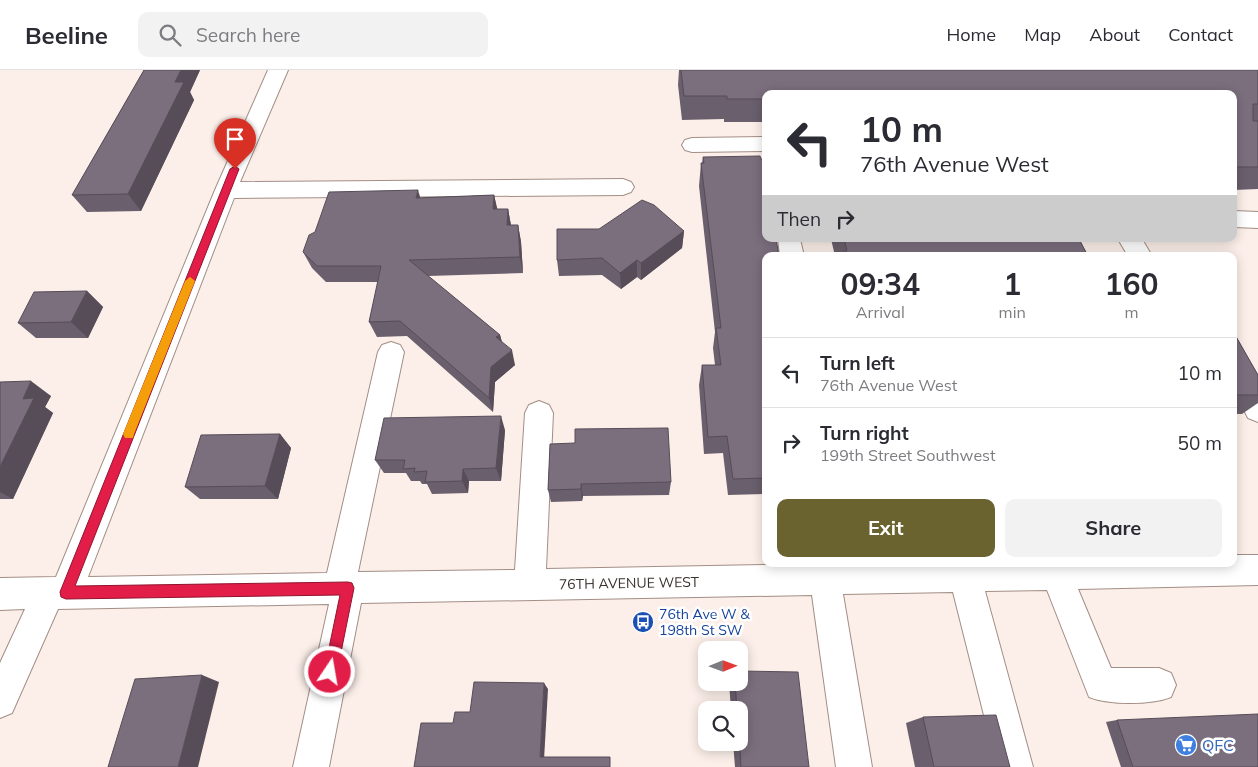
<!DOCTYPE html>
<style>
:root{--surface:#fff;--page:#f2f2f3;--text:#2b2b33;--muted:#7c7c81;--line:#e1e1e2;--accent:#6b632f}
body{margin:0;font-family:Mulish,sans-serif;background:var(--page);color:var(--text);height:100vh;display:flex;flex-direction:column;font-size:19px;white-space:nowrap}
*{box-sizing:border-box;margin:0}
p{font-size:16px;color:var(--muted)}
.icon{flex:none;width:28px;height:28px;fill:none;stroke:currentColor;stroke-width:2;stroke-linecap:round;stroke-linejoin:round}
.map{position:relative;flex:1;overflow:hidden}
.details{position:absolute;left:762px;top:182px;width:475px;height:315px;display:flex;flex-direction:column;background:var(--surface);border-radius:10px;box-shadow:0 2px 12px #0003}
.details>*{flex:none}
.banner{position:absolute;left:762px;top:20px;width:475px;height:152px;border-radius:10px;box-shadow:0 2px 12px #0003;background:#fff;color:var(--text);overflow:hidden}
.needle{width:32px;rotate:89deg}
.controls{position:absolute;left:698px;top:571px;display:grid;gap:10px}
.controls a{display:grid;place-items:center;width:50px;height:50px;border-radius:10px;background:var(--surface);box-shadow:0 2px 12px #0003;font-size:25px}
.pin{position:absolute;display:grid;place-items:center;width:42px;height:42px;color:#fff;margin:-51px -21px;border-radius:50% 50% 50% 0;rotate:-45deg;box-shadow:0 0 5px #0007}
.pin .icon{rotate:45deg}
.me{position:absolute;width:55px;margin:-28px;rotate:12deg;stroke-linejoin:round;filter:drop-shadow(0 0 4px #0008)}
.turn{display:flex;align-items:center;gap:18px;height:105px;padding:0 15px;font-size:22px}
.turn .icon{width:65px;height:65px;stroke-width:2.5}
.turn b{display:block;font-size:35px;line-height:42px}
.then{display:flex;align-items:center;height:48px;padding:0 15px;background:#0003;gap:10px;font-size:19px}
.eta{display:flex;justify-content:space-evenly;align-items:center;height:85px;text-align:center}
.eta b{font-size:30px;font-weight:700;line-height:35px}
.cta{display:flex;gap:10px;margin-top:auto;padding:10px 15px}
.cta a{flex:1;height:58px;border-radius:10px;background:var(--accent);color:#fff;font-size:20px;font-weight:700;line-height:58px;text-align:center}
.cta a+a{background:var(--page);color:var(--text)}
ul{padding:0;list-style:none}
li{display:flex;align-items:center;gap:15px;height:70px;padding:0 15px;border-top:1px solid var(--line)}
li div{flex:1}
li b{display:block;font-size:19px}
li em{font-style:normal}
header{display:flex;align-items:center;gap:30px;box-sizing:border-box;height:70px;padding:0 25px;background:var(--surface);border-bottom:1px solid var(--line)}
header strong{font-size:24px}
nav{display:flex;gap:28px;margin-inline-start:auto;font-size:18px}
.search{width:350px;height:45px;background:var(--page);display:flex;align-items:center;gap:12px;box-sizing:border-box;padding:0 18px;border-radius:10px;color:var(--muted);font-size:19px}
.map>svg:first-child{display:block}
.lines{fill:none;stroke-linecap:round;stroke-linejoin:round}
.minor-casing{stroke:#a28e85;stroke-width:2}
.minor{fill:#fff;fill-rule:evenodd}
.wall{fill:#6a5f6c}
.shaded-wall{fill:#564d58}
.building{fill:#7b6e7d;stroke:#564d58}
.route{fill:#e11d48;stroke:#92132f}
.slow{fill:#f59e0b}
.labels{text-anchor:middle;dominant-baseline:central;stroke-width:5;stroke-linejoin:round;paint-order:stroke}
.street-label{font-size:14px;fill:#39312d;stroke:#fff}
.transit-label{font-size:14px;fill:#164399;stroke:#fff;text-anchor:start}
.near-shop-label{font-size:16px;fill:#366cbe;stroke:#fff;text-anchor:start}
</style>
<header>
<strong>Beeline</strong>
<div class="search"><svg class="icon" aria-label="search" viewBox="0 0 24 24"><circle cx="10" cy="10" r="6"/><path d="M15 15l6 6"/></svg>Search here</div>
<nav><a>Home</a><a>Map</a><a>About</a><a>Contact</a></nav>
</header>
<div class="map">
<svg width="1258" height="697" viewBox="0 0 1258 697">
<rect width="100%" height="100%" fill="#fcefe9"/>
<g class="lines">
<g class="minor-casing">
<g id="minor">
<path d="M 268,0 L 288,0 L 240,112 L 623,109 L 631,112 L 634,117 L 631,122 L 623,125 L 234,128 L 88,507 L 327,503 L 378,282 L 382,275 L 391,272 L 400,275 L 404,282 L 358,502 L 515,500 L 525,343 L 529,335 L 539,331 L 549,335 L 553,343 L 546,499 L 818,494 L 1234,494 L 1234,485 L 1258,485 L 1258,515 L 1078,519 L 1111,598 L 1159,598 L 1171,603 L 1176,615 L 1171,627 C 1151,635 1109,635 1089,627 L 1047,520 L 985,521 L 1033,697 L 997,697 L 953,522 L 843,524 L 872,697 L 836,697 L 812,525 L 361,533 L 329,697 L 293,697 L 329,534 L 58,539 L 12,643 L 0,648 L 0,593 L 25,539 L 0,540 L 0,508 L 56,507 L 215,120 Z"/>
<polygon points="766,67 766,81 692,82 685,80 682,75 685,70 692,68"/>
<polygon points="1234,141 1258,142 1258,158 1234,157"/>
<polygon points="778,169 800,169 804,186 780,186"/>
<polygon points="1118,169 1142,169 1152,186 1128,186"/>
<polygon points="1234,285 1243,288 1258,315 1258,352 1248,348 1234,321"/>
</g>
</g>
<use href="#minor" class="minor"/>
</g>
<g class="wall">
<polygon points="144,0 200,0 190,22 194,30 141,141 87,142 72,125"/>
<polygon points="679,0 1258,0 1258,119 1234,120 1234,24 766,24 766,52 724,52 724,49 682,50 678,15"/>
<polygon points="703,87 761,89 766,186 766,424 728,425 723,383 704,384 699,315 702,295 715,295 713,278 715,262 699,116 701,93 702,93"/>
<polygon points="494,125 497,139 508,139 511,155 518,155 521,172 523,203 428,206 500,265 502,272 515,295 495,312 493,342 407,266 377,267 369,252 378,212 326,212 312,198 303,182 420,128"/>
<polygon points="684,161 682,178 641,210 637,207 621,219 602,205 559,206 557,190"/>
<polygon points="831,169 1079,169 1088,186 835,186"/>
<polygon points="87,221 103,237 88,268 36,268 18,253"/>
<polygon points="1234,263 1258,305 1258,333 1242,344 1234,344"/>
<polygon points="0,312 51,326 45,337 53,343 13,429 0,429"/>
<polygon points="505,360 501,411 469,411 468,423 432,424 427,414 422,414 420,411 411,411 406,403 384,403 375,390"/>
<polygon points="280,364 291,378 278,429 200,429 185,417"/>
<polygon points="550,374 671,412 669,425 583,426 582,431 551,432 548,420"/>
<polygon points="729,612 739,612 809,697 735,697 733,672 739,672 739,640 731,640"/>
<polygon points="923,647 1010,697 915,697 906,653"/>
<polygon points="1117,650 1258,697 1121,697 1106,652"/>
</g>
<g class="shaded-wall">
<polygon points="181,0 200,0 190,22 194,30 141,141 128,124 175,12"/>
<polygon points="418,120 423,137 416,128"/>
<polygon points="494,125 498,142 493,139"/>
<polygon points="508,139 511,156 507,155"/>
<polygon points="518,155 521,172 523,203 520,187"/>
<polygon points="684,161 682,178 641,210 641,193"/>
<polygon points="637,190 637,207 621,219 620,203"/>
<polygon points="87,221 103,237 88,268 71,252"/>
<polygon points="500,265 504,280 496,267"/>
<polygon points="512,280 515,295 495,312 493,342 489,328 491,297"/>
<polygon points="31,311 51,326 45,337 53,343 13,429 0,422 0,397 23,329"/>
<polygon points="501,346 505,360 501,411 496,398"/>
<polygon points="280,364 291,378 278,429 265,416"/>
<polygon points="463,399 469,411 468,423 462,411"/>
<polygon points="581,414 583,426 582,431 581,419"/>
<polygon points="202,605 219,612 198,697 178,697"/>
<polygon points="544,613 548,619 544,690 540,687"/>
</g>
<g class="building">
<polygon points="144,0 181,0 175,12 184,12 128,124 72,125"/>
<polygon points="681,0 1258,0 1258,34 1253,34 1253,51 1258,51 1258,97 1234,97 1234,24 766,24 766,29 727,29 727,26 684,26"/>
<polygon points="760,86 761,89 766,89 766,169 776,169 779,186 766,186 766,408 733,409 727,366 708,367 702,295 721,295 716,258 721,258 701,93 704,93 703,87"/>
<polygon points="418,120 416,128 494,125 493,139 508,139 507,155 518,155 520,187 409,190 500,265 496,267 512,280 491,297 489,328 400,251 369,252 381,196 317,196 303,182 309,165 315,162 329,122"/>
<polygon points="642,130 654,135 684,161 641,193 637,190 620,203 602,188 557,190 557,159 599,159"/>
<polygon points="844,169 1079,169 1088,186 841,186 847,180"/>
<polygon points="87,221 71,252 18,253 34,222"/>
<polygon points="1234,263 1258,305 1258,325 1234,325"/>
<polygon points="31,311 23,329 34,328 0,397 0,312"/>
<polygon points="501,346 496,398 463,399 462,411 425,412 427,401 414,402 415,398 403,399 405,390 375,390 384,348"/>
<polygon points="668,358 671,412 581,414 581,419 548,420 550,374 575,373 575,359"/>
<polygon points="280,364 265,416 185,417 201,365"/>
<polygon points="739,601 798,602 809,697 741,697 739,661 739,640 737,640 735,612 739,612"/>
<polygon points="202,605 178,697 108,697 135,609"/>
<polygon points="474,612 544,613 540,687 610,687 610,697 414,697 421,653 453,653 455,642 470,642"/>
<polygon points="1258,644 1258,697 1133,697 1117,650"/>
<polygon points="996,645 1010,697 934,697 923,647"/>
</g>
<polygon class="route" points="235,96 239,99 75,516 348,512 352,513 354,518 337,602 335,607 330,609 326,607 324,602 340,525 66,529 61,527 60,522 230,99"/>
<polygon class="slow" points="190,207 195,211 134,364 133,368 125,368 123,364 185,211"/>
<defs>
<g id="bus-disc" transform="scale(1.125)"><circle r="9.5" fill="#1a4fb4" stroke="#fff"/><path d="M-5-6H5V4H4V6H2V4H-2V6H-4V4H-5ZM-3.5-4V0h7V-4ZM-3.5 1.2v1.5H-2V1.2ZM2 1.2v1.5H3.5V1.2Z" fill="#fff"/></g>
<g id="supermarket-disc" transform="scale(1.125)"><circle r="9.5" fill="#3f7fe0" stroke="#fff"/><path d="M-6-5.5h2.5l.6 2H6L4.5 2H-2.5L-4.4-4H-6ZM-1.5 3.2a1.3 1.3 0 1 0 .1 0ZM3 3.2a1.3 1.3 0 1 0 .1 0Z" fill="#fff"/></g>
</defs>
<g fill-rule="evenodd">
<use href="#bus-disc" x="643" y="552"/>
<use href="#supermarket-disc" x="1186" y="675"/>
</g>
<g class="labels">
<g class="street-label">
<text transform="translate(629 513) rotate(-1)">76TH AVENUE WEST</text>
</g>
<g class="transit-label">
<text x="659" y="544">76th Ave W &amp;<tspan x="659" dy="16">198th St SW</tspan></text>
</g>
<g class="near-shop-label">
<text x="1202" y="675">QFC</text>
</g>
</g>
</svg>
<div class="controls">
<a><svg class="needle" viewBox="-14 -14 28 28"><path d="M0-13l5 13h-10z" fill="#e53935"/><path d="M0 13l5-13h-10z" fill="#7c7c81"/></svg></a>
<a><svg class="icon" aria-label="search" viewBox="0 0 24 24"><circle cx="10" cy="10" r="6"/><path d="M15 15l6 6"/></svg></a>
</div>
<div class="pin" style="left:235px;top:99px;background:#d93025"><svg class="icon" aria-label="arrive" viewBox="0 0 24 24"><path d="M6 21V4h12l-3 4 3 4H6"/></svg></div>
<svg class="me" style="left:330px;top:602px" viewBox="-20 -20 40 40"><circle r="17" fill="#e11d48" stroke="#fff" stroke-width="3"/><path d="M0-11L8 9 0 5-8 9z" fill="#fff"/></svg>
<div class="banner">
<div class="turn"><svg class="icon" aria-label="left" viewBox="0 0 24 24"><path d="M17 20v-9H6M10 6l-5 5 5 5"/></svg><div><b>10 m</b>76th Avenue West</div></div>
<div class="then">Then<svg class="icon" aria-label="right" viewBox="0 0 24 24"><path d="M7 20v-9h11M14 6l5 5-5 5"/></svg></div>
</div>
<section class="details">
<div class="eta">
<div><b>09:34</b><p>Arrival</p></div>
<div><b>1</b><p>min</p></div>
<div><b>160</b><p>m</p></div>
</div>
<ul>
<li><svg class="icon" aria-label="left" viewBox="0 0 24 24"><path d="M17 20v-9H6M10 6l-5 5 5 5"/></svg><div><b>Turn left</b><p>76th Avenue West</p></div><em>10 m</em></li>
<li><svg class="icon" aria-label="right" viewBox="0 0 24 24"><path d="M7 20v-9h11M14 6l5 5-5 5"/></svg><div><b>Turn right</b><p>199th Street Southwest</p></div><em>50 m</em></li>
</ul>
<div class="cta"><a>Exit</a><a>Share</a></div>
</section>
</div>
